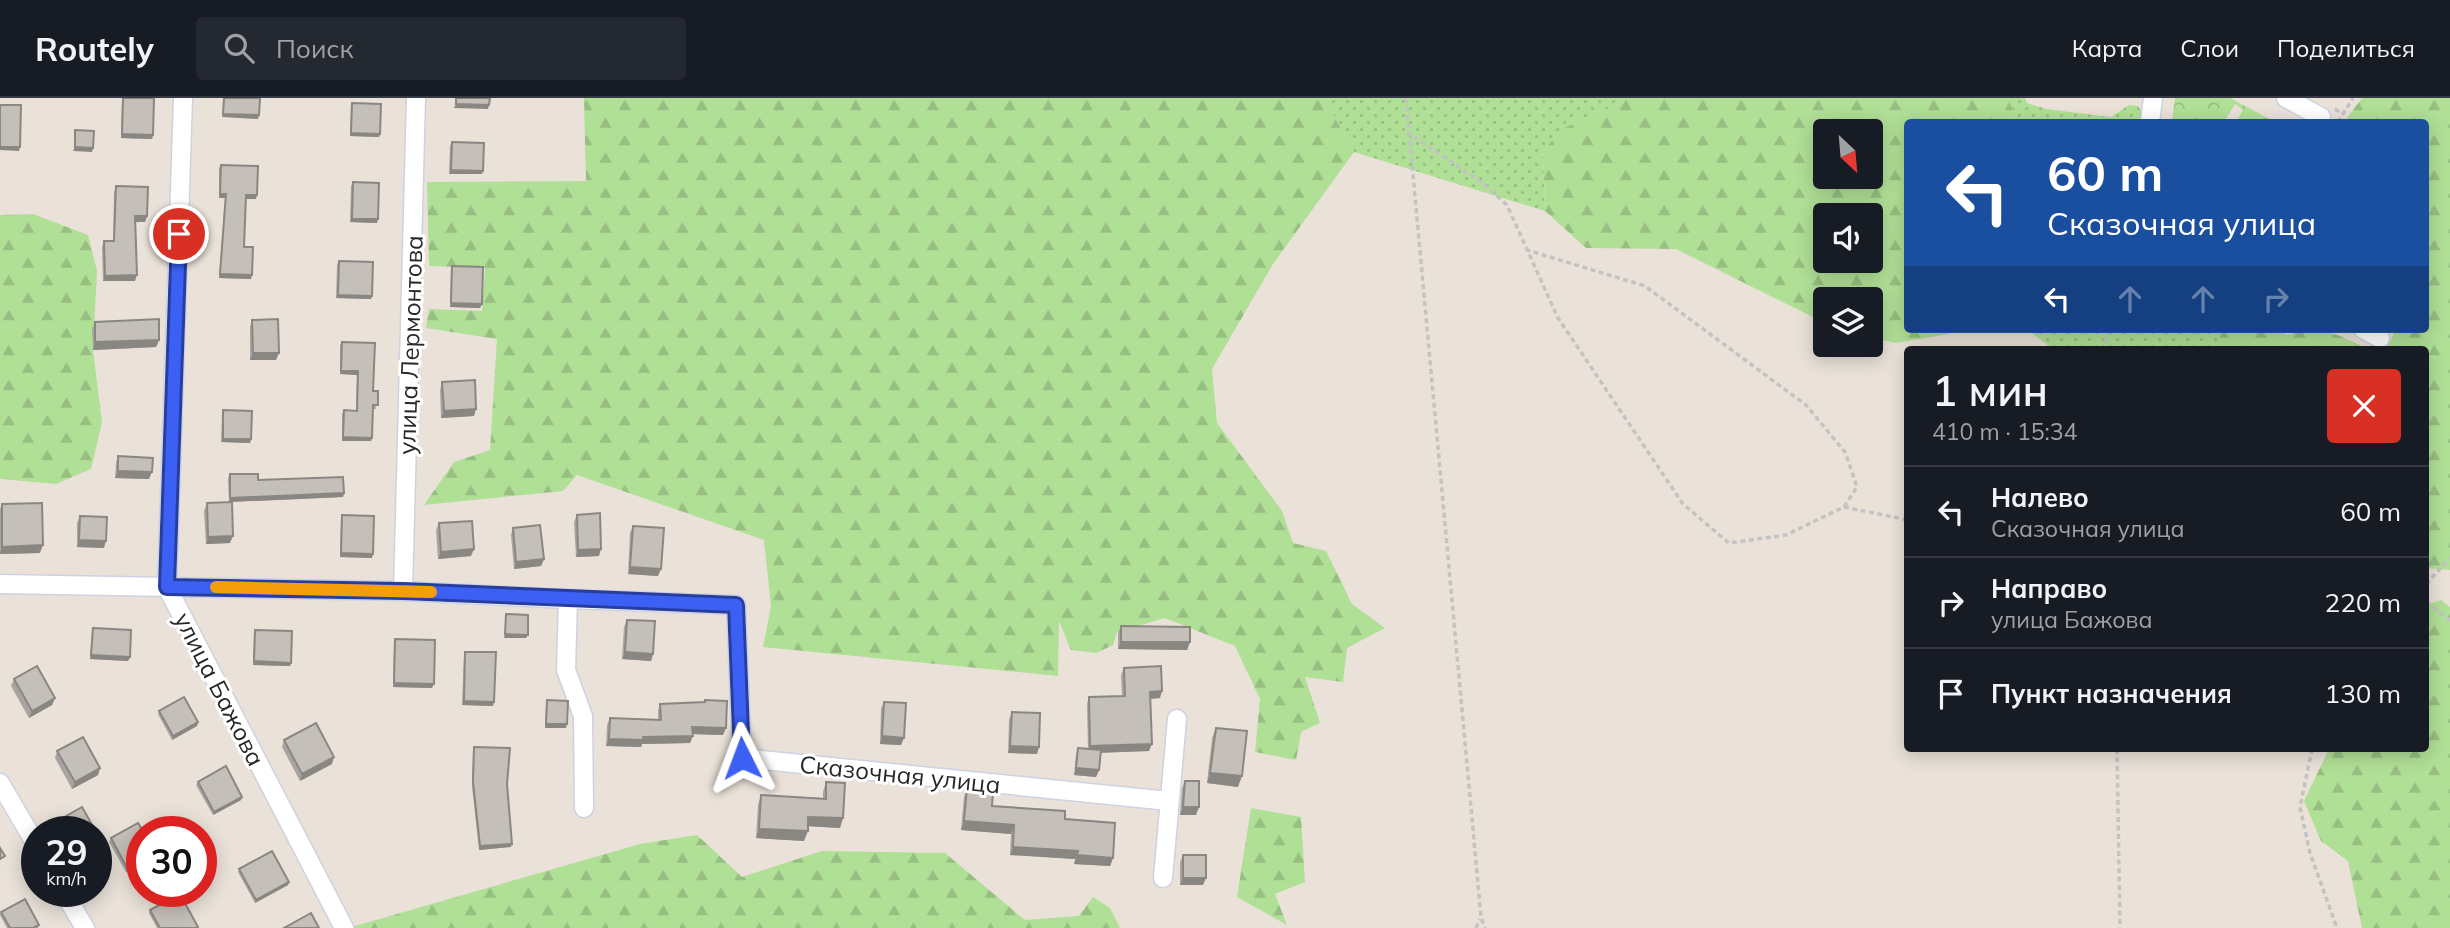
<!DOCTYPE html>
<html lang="ru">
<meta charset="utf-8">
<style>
:root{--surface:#171b24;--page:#242831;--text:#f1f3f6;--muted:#9ea1a6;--line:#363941}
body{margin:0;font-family:Mulish,sans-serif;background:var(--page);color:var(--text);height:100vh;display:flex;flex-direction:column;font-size:26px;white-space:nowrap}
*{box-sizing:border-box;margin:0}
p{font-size:23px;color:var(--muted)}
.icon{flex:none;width:38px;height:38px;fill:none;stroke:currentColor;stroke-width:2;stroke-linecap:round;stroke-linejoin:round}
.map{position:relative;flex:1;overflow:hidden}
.panel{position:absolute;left:1904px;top:248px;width:525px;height:406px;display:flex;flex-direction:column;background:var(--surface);border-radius:7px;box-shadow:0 4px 18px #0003}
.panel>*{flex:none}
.guide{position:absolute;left:1904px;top:21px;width:525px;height:214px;border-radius:7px;box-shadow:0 4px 18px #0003;background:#1a4fa0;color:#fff;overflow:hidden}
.needle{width:46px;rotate:154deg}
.tools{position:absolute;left:1813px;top:21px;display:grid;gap:14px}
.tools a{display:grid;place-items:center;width:70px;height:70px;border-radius:7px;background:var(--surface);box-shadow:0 4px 18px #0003;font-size:35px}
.speed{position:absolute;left:21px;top:718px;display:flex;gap:14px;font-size:35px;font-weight:700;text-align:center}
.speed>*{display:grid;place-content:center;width:91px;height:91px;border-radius:50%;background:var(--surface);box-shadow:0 4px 18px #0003;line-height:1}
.speed small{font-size:18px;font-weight:400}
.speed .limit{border:10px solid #d22;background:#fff;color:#111}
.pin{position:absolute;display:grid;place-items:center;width:60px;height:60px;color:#fff;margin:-30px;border:4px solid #fff;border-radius:50%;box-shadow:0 2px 7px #0007}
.me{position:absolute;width:77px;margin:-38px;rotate:357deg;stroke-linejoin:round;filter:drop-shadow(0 0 5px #0008)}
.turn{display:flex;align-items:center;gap:24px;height:147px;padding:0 28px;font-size:32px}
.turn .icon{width:91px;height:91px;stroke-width:2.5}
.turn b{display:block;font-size:49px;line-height:60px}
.lanes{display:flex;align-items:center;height:66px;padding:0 28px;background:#0003;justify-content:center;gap:35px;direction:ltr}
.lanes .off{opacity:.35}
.round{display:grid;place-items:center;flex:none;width:74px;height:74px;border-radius:7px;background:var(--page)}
.summary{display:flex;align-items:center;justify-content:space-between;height:119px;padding:0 28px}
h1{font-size:42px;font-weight:600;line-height:52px}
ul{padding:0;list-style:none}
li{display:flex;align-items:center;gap:21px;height:91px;padding:0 28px;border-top:2px solid var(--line)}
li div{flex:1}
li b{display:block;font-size:26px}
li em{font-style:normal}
header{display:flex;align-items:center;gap:42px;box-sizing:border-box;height:98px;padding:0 35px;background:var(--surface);border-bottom:2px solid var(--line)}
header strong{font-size:33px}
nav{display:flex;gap:38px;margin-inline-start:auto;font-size:24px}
.search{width:490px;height:63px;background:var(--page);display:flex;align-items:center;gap:18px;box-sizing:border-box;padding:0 24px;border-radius:7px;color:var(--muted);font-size:26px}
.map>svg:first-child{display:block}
.grass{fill:url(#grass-dots)}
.forest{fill:url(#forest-firs);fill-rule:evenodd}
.park{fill:url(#park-crowns)}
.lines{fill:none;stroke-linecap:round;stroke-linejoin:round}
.minor-casing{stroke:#ced2e0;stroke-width:21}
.path{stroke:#c3c3c3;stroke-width:3.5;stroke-dasharray:5 3.5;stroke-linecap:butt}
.minor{stroke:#fff;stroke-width:18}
.wall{fill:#a9a49f}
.shaded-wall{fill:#8a8682}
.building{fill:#c5bfb9;stroke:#8a8682;stroke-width:2}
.route-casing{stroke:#273e9e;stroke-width:18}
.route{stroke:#3c60f3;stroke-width:12}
.slow{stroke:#f59e0b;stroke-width:12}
.labels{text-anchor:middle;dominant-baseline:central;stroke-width:6;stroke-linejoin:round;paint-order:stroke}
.street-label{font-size:24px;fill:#272727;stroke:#fff}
</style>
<header>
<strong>Routely</strong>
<div class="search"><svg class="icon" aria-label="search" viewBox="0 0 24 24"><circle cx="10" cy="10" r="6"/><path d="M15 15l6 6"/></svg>Поиск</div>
<nav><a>Карта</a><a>Слои</a><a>Поделиться</a></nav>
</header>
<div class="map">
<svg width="2450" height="830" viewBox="0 0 2450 830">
<defs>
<pattern id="grass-dots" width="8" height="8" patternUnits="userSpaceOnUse" patternTransform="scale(1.75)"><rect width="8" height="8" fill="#b0df96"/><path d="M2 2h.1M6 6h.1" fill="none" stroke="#97bf81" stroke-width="1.8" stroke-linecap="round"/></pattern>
<pattern id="forest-firs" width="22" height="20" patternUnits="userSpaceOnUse" patternTransform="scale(1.75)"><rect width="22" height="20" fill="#b0df96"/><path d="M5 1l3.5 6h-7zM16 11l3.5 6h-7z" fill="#97bf81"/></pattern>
<pattern id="park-crowns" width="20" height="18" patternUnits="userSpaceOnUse" patternTransform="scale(1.75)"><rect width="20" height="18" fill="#b0df96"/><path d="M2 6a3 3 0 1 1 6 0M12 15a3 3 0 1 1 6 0" fill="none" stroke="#97bf81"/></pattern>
</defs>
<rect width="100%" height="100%" fill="#eae2d9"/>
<g class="grass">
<polygon points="1324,0 1625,0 1621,5 1566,29 1543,52 1545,113 1354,54"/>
<polygon points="2009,0 2025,0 2027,5 2046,11 2111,19 2129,7 2138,8 2143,16 2142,24 2016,24"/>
<polygon points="2026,231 2223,231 2214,252 2054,252"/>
</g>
<g class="forest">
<polygon points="584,0 1324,0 1354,54 1273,166 1212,271 1217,325 1282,413 1293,445 1326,453 1352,506 1385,530 1347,550 1343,584 1305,579 1320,625 1301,634 1296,662 1255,654 1260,601 1235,548 1165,520 1117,534 1113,547 1096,555 1071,552 1059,523 1058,578 763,549 771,508 764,442 577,377 563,393 424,407 454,364 490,352 497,241 426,230 429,211 482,213 485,170 429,168 427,84 586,83"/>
<path d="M 1625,0 L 2009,0 L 2016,24 L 1908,24 L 1908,231 L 1954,231 L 1949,236 L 1895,245 L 1871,239 L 1871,201 L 1825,201 L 1825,225 L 1676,151 L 1586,150 L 1545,113 L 1543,52 L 1566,29 L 1621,5 ZM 1871,33 L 1871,79 L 1825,79 L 1825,33 ZM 1871,117 L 1871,163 L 1825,163 L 1825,117 Z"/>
<polygon points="2362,0 2450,0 2450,472 2426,470 2426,252 2386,252 2396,231 2426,231 2426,24 2344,24"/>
<polygon points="33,116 88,137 97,173 93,252 102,324 91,371 56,386 0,381 0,117"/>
<path d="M 2223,231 L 2277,231 L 2287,237 C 2323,225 2338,238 2371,252 L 2214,252 Z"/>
<polygon points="2441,502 2450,509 2450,830 2362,830 2348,763 2321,743 2304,703 2329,651 2426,651 2426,507"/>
<polygon points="1251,710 1301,719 1305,784 1275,796 1287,827 1237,799"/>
<polygon points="697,737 742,779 822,753 945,755 1025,822 1079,818 1093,799 1110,810 1120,830 348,830 640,746"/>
</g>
<polygon class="park" points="2175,0 2230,0 2275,24 2236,24 2243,12 2235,6 2224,24 2172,24"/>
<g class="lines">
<g class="minor-casing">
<g id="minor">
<polyline points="183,0 167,489 344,830"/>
<polyline points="2286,0 2321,19 2318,24"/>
<polyline points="2150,24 2153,0"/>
<polyline points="2363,231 2380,240"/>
<polyline points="0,486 403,493 568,501 566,572 583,618 584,710"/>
<polyline points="403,493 416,0"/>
<polyline points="568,501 736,507 742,660 1169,703"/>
<polyline points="0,685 37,748"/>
<polyline points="1163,780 1177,621"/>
<polyline points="63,793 85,830"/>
</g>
</g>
<g class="path">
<polyline points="1406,0 1481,819 1485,830"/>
<polyline points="2335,11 2343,16"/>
<polyline points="2338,24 2353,0"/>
<polyline points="1407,34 1484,86 1507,107 1558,220 1683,406 1729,445 1786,437 1844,409 1857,389 1845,354 1806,307 1645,188 1527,152"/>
<polyline points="2102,252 2109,231"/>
<polyline points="1844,409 1908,422"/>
<polyline points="2426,486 2450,460"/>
<polyline points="2426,504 2450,522"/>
<polyline points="2117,651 2120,830"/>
<polyline points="2312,651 2300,709 2310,755 2337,830"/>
<polyline points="1476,830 1480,821"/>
</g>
<use href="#minor" class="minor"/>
</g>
<g class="wall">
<polygon points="123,0 153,37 152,41 121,40 122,3"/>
<polygon points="352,5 380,36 379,39 350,38 351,9"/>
<polygon points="452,44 482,76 449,76 450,48"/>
<polygon points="221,67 256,101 246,101 244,149 251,181 219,180 225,100 219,100 219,70"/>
<polygon points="353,84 377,125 350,124 351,88"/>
<polygon points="116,88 147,118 145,124 135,124 135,183 103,183 102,149 104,143 113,143 114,94"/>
<polygon points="339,163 372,198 371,201 336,200 337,167"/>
<polygon points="452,168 482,206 480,210 450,209 451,171"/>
<polygon points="252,222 276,262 250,262 250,229"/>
<polygon points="95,224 159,242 156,249 93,252 92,231"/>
<polygon points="342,244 373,293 376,311 373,311 372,340 371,343 342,343 342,316 344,312 356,313 357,277 340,276 340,247"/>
<polygon points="442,284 474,318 441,320 440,292"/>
<polygon points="223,312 251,341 250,345 221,344 222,316"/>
<polygon points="118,358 149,381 115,380 116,365"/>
<polygon points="230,376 258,382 344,395 343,399 229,404 228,380"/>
<polygon points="207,405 230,445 206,446 204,413"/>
<polygon points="2,406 40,455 0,456 0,411"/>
<polygon points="342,417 372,460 340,459 341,421"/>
<polygon points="577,417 599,458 576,459 574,424"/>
<polygon points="80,418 104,450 77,449 77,425"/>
<polygon points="439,425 471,458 438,461 436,432"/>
<polygon points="633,428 658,478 628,476 630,435"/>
<polygon points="513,430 544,461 541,468 514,471 511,437"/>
<polygon points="627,522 653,556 651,563 622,561 624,529"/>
<polygon points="1121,528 1190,544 1187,552 1118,551 1118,535"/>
<polygon points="93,530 130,559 128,563 90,561 92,534"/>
<polygon points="255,532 291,565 290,568 253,567 254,535"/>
<polygon points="395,541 432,590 393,589 394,545"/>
<polygon points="465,554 493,608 462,607 464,557"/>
<polygon points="1124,570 1160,600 1150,601 1149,653 1101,655 1099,672 1096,679 1074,677 1076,657 1078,650 1088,651 1087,606 1089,599 1122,598 1121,577"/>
<polygon points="14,581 55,600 52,607 29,620 11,588"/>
<polygon points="547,602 566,630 545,630 546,606"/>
<polygon points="705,602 723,637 693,636 690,645 642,646 641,649 606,648 607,627 610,620 658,622 658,613 660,606 704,604"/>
<polygon points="884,604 901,647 880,646 881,611"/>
<polygon points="159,613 198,624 197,628 172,642 158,616"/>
<polygon points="1012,614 1037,656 1008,655 1009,621"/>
<polygon points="1216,630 1238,689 1207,685 1212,640"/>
<polygon points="284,642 332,666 300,683 282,649"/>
<polygon points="474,649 507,686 511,749 479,752 472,688 473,652"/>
<polygon points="57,653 100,670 98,677 72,691 55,660"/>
<polygon points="1185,683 1196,717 1180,717 1182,690"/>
<polygon points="198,684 242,699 241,702 213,717 196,687"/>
<polygon points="826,684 840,730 808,728 804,743 756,740 758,707 761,697 823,700 823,694"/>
<polygon points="967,690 992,708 1065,721 1113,760 1110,768 1074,766 1075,761 1010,757 1011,736 961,732 964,699"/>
<polygon points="54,725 94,733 55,733 52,728"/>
<polygon points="142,733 142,765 126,774 109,744 111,740"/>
<polygon points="1183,757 1203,787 1180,787 1180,764"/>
<polygon points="239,771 288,787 255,805 238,774"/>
<polygon points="150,812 197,830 157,830 149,815"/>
<polygon points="1,814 39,827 38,830 7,830 0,817"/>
</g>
<g class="shaded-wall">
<polygon points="456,6 489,7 488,11 454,10"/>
<polygon points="223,16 259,17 258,21 222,19"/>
<polygon points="351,35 380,36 379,39 350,38"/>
<polygon points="122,36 153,37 152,41 121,40"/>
<polygon points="0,49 20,49 19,53 0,52"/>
<polygon points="75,49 93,50 92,54 73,53"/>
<polygon points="451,72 483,73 482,76 449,76"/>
<polygon points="220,96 226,96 225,100 219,100"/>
<polygon points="246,97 257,97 256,101 245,101"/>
<polygon points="135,118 147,118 145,124 133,124"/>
<polygon points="352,121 378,121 377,125 350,124"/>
<polygon points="220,176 252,177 251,181 219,180"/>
<polygon points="137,177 135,183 103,183 105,178"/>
<polygon points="338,197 372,198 371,201 336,200"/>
<polygon points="451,205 482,206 480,210 450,209"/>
<polygon points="159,242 156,249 93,252 95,244"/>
<polygon points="253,255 279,255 276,262 250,262"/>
<polygon points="341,273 358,273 357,277 340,276"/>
<polygon points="476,311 474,318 441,320 444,313"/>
<polygon points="343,339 372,340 371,343 342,343"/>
<polygon points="223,341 251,341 250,345 221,344"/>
<polygon points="118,373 152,374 149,381 115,380"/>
<polygon points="344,395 343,399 229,404 230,400"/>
<polygon points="233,438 230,445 206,446 208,439"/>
<polygon points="79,442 106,443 104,450 77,449"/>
<polygon points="43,447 40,455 0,456 2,449"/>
<polygon points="474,451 471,458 438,461 441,454"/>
<polygon points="601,451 599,458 576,459 578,452"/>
<polygon points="341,455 373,456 372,460 340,459"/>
<polygon points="544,461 541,468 514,471 516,464"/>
<polygon points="630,469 661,471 658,478 628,476"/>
<polygon points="505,536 528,537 526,540 504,540"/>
<polygon points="1121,544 1190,544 1187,552 1118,551"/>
<polygon points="625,554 653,556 651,563 622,561"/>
<polygon points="91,557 130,559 128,563 90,561"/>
<polygon points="254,563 291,565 290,568 253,567"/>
<polygon points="394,585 434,586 432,590 393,589"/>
<polygon points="1162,593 1160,600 1148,601 1150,594"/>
<polygon points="55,600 52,607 29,620 32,613"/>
<polygon points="464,603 494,604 493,608 462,607"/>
<polygon points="198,624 197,628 172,642 173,638"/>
<polygon points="546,626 567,626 566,630 545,630"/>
<polygon points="692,629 726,630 723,637 690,636"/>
<polygon points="693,638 690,645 642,646 641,649 606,648 609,641"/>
<polygon points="882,638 904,640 901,647 880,646"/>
<polygon points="1152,646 1149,653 1088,655 1090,648"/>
<polygon points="1010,648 1039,649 1037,656 1008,655"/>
<polygon points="334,659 332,666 300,683 302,676"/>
<polygon points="100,670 98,677 72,691 75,684"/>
<polygon points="1076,670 1099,672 1096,679 1074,677"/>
<polygon points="1210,675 1242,678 1238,689 1207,685"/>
<polygon points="242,699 241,702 213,717 214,714"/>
<polygon points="1183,709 1199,709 1196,717 1180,717"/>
<polygon points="808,719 843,720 840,730 805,728"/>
<polygon points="964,723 1014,727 1011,736 961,732"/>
<polygon points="759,731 808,733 804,743 756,740"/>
<polygon points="512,746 511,749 479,752 480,748"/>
<polygon points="1013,749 1078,753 1075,761 1010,757"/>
<polygon points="1077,757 1113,760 1110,768 1074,766"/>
<polygon points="142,763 142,765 126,774 127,770"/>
<polygon points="1183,780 1206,780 1203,787 1180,787"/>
<polygon points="289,784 288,787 255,805 256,802"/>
</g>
<g class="building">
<polygon points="123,0 154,0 153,37 122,36"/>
<polygon points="224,0 260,0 259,17 223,16"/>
<polygon points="456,0 490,0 489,7 456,6"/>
<polygon points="352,5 381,6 380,36 351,35"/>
<polygon points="0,7 21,7 20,49 0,49"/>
<polygon points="75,32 94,33 93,50 75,49"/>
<polygon points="452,44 484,45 483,73 451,72"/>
<polygon points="221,67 258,68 257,97 246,97 244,149 253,149 252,177 220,176 226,96 220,96"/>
<polygon points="353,84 379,85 378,121 352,121"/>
<polygon points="116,88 148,89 147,118 135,118 137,177 105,178 104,143 114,143"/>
<polygon points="339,163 373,164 372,198 338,197"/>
<polygon points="452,168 483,169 482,206 451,205"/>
<polygon points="159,221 159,242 95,244 95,224"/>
<polygon points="278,221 279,255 253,255 252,222"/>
<polygon points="342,244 375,245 373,293 378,293 378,307 373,307 372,340 343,339 344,312 357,313 358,273 341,273"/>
<polygon points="475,282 476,311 444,313 442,284"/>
<polygon points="223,312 252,313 251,341 223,341"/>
<polygon points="118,358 153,360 152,374 118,373"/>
<polygon points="230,376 258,376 258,382 343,379 344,395 230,400"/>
<polygon points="232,404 233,438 208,439 207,405"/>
<polygon points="42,405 43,447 2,449 2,406"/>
<polygon points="600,415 601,451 578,452 577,417"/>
<polygon points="342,417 374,418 373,456 341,455"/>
<polygon points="80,418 107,419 106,443 79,442"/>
<polygon points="472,423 474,451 441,454 439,425"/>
<polygon points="540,427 544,461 516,464 513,430"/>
<polygon points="633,428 664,430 661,471 630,469"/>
<polygon points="506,516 528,517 528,537 505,536"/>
<polygon points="627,522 655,523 653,556 625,554"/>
<polygon points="1121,528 1190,529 1190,544 1121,544"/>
<polygon points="93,530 131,532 130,559 91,557"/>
<polygon points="255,532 292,533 291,565 254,563"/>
<polygon points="395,541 435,542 434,586 394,585"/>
<polygon points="465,554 496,554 494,604 464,603"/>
<polygon points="37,568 55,600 32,613 14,581"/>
<polygon points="1161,568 1162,593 1150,594 1152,646 1090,648 1089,599 1125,598 1124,570"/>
<polygon points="184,599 198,624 173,638 159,613"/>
<polygon points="547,602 568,603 567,626 546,626"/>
<polygon points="705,602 727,603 726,630 692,629 693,638 643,639 643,642 609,641 610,620 661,622 660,606 705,604"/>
<polygon points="884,604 906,605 904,640 882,638"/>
<polygon points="1012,614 1040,615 1039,649 1010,648"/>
<polygon points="316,625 334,659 302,676 284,642"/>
<polygon points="1216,630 1247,633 1242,678 1210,675"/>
<polygon points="83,639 100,670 75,684 57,653"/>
<polygon points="474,649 510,650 507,686 512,746 480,748 473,684"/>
<polygon points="1078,650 1101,652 1099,672 1076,670"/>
<polygon points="226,668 242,699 214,714 198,684"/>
<polygon points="1185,683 1199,683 1199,709 1183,709"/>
<polygon points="826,684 845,685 843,720 808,719 808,733 759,731 761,697 826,701"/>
<polygon points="967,690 993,693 992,708 1065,713 1065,721 1115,725 1113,760 1077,757 1078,753 1013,749 1014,727 964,723"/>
<polygon points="82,709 95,732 93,733 58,733 54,725"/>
<polygon points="138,725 143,733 142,733 142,763 127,770 111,740"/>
<polygon points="0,750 5,758 0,761"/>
<polygon points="272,753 289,784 256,802 239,771"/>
<rect x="1183" y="757" width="23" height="23"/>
<polygon points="180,796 198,829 196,830 160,830 150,812"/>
<polygon points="25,801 39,827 33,830 10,830 1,814"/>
<polygon points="311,815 319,830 284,830"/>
</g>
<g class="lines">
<g class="route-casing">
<polyline id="route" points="179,136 167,489 403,493 736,507 742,660"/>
</g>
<use href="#route" class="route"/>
<polyline class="slow" points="216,489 431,494"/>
</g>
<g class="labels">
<g class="street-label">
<text transform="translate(410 247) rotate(-88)">улица Лермонтова</text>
<text transform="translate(220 591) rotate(63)">улица Бажова</text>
<text transform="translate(900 676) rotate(6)">Сказочная улица</text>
</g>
</g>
</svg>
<div class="tools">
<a><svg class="needle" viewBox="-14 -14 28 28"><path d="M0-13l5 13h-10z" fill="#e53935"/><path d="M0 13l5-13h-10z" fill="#9ea1a6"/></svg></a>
<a><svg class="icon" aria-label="sound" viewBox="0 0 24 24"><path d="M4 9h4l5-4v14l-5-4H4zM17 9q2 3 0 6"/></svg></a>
<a><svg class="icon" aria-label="layers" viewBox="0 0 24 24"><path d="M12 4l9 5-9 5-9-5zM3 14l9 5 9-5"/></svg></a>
</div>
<div class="speed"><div>29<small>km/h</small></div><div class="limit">30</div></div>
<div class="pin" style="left:179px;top:136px;background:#d93025"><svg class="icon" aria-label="arrive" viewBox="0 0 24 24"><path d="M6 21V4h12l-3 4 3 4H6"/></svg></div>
<svg class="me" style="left:742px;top:660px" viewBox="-20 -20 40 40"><path d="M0-17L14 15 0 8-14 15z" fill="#3c60f3" stroke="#fff" stroke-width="4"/></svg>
<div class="guide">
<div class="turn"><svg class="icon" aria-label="left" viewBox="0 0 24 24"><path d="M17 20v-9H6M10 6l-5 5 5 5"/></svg><div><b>60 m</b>Сказочная улица</div></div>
<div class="lanes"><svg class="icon" aria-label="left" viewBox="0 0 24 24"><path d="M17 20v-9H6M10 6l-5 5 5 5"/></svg><svg class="icon off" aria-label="ahead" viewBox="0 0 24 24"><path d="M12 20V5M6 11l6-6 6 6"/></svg><svg class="icon off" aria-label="ahead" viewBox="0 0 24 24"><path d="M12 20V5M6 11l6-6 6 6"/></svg><svg class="icon off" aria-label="right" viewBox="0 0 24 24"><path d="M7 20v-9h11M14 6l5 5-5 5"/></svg></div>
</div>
<section class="panel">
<div class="summary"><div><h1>1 мин</h1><p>410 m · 15:34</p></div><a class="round" style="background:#d93025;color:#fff"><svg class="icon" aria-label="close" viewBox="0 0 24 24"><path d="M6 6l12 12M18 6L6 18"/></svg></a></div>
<ul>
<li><svg class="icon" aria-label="left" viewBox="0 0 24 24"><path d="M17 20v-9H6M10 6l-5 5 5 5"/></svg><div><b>Налево</b><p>Сказочная улица</p></div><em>60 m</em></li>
<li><svg class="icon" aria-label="right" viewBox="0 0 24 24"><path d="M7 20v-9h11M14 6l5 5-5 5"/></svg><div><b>Направо</b><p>улица Бажова</p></div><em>220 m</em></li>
<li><svg class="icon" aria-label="arrive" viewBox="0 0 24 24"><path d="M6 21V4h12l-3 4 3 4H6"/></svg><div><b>Пункт назначения</b></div><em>130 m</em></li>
</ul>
</section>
</div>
